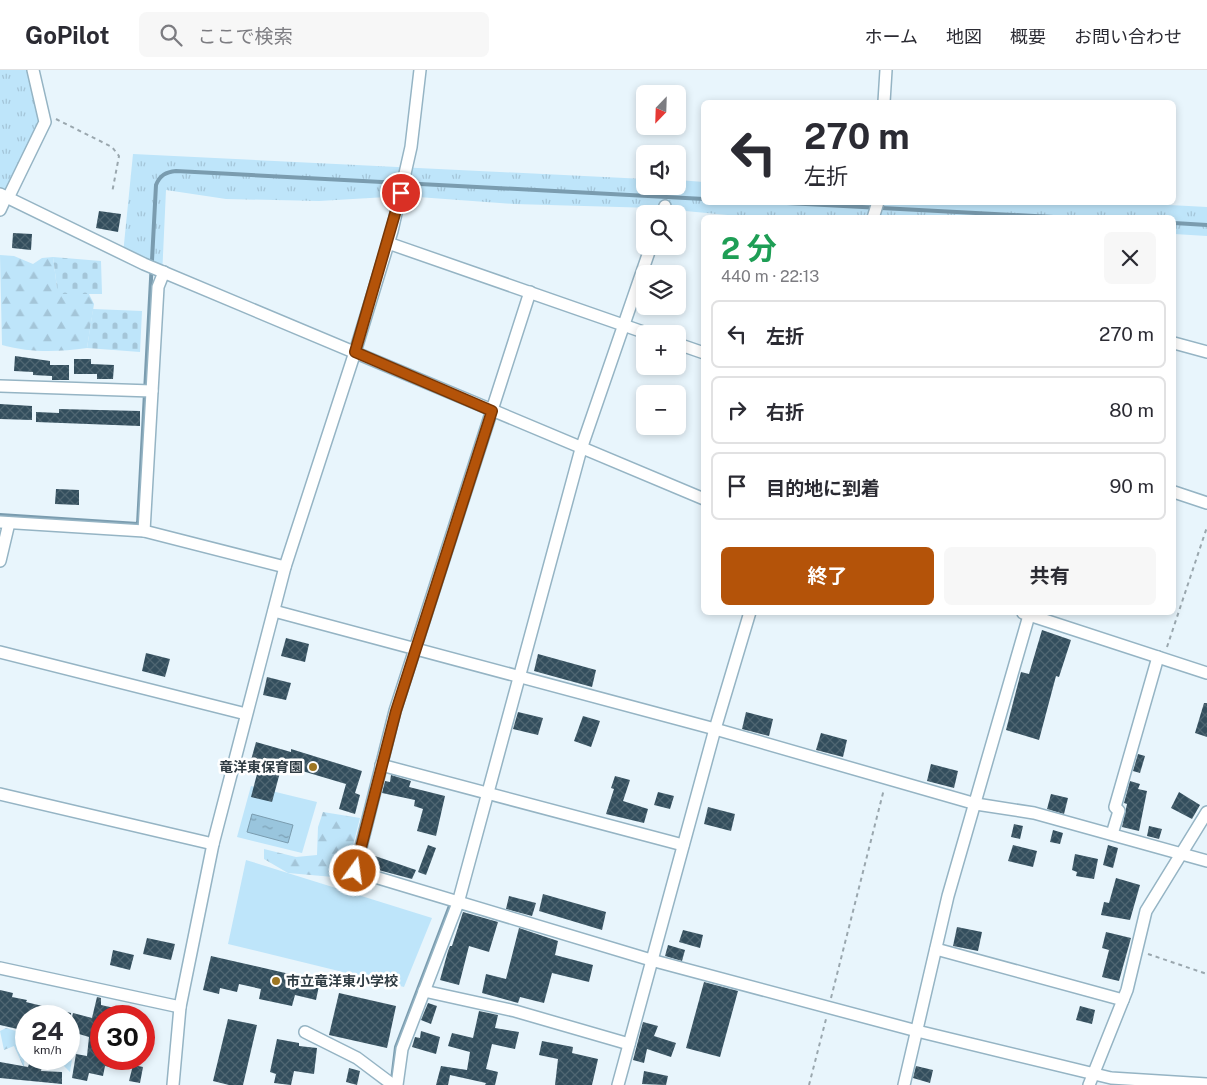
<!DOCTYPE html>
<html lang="ja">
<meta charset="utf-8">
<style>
:root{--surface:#fff;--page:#f7f7f7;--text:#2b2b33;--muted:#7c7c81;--line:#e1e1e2;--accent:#b45309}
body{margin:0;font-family:"Public Sans","Noto Sans JP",sans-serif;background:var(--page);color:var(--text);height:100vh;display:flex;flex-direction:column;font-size:19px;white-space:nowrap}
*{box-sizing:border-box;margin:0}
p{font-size:16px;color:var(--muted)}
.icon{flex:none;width:28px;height:28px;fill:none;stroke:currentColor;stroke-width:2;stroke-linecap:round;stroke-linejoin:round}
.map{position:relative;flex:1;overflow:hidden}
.sheet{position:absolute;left:701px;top:145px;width:475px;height:400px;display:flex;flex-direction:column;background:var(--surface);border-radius:8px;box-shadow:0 2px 8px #0003}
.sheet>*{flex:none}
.guide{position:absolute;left:701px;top:30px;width:475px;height:105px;border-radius:8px;box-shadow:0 2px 8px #0003;background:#fff;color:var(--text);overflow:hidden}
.needle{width:32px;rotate:203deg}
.controls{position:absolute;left:636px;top:15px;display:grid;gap:10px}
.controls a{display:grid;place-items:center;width:50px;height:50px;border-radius:8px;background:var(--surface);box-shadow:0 2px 8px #0003;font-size:25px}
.speed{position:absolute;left:15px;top:935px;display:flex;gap:10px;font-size:25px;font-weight:700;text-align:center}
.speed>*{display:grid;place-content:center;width:65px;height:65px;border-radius:50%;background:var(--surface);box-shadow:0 2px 8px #0003;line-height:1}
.speed small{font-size:12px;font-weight:400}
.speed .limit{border:8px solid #d22;background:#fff;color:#111}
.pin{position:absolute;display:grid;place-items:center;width:42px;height:42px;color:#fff;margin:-21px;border:2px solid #fff;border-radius:50%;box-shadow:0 1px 5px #0007}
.me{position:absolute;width:55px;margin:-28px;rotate:14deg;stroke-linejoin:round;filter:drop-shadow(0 0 4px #0008)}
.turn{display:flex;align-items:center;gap:18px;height:105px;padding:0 20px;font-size:22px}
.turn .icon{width:65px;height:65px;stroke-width:2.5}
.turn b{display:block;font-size:35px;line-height:42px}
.round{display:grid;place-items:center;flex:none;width:52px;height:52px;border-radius:8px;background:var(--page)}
.headline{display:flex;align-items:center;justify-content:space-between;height:85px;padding:0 20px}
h1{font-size:30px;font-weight:700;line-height:38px;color:#1e9e55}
.primary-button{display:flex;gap:10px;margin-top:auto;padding:10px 20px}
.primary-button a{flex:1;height:58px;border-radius:8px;background:var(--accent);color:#fff;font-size:20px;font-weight:700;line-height:58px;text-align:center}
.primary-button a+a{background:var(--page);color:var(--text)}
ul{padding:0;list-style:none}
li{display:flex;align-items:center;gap:15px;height:68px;margin:0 10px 8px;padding:0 10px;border:2px solid var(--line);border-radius:8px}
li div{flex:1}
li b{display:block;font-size:19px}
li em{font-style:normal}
header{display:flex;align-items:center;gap:30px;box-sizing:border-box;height:70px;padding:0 25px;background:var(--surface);border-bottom:1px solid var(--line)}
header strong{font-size:24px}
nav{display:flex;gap:28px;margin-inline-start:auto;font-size:18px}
.search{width:350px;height:45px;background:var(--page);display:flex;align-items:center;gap:12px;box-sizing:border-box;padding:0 18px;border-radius:8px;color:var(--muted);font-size:19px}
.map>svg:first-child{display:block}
.grass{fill:url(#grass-tufts)}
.forest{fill:url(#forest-firs)}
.cemetery{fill:url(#cemetery-stones)}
.pitch{fill:#bee5fa}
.water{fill:url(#water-ripples);stroke:#7a9caf}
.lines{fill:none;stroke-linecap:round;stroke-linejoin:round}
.stream{stroke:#7a9caf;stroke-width:4}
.building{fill:url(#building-cross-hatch)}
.minor-casing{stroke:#95b4c4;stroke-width:14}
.path{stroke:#9aa7ae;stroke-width:2;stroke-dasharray:4 4;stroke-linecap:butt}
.minor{stroke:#fff;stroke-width:11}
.route-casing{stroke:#753606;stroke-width:12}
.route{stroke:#b45309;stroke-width:9}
.poi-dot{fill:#9d7623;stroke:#fff;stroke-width:2}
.labels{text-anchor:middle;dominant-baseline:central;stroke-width:5;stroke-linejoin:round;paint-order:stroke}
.poi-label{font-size:14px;font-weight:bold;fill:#303d44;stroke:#fff;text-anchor:end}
</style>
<header>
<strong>GoPilot</strong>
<div class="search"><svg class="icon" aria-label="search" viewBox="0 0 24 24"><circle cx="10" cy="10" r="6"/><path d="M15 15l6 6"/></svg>ここで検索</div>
<nav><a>ホーム</a><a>地図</a><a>概要</a><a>お問い合わせ</a></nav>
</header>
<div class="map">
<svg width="1207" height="1015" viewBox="0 0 1207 1015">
<defs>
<pattern id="grass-tufts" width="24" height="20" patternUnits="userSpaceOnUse" patternTransform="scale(1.25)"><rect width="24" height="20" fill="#bee5fa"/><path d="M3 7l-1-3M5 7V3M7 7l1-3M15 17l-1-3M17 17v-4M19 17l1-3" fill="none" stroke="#a4c5d8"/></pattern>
<pattern id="forest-firs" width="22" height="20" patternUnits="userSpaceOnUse" patternTransform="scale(1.25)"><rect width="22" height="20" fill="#bee5fa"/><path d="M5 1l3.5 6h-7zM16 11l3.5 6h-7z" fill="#a4c5d8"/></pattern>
<pattern id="cemetery-stones" width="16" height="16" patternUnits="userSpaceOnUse" patternTransform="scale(1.25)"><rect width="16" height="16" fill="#bee5fa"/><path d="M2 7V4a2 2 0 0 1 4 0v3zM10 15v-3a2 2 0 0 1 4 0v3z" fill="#a4c5d8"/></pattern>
<pattern id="water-ripples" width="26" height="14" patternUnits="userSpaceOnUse" patternTransform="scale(1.25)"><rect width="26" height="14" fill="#99c5dd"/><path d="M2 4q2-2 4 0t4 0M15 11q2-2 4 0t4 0" fill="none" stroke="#7da1b5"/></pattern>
<pattern id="building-cross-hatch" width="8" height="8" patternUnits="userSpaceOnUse" patternTransform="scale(1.25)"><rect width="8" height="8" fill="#334e5d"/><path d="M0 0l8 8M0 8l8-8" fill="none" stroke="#4f6672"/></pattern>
</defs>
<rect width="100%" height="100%" fill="#e8f5fc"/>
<g class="grass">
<polygon points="0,0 33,0 41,61 6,127 0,124"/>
<polygon points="133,84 645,109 645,116 678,116 678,110 704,112 704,132 1114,132 1207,137 1207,166 1174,164 1174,148 759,148 654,138 514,134 404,126 319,131 226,129 166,120 162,207 123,184"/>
</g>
<g class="forest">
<path d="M 0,185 L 14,186 L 33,194 L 42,188 L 53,187 L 57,218 L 89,224 L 94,234 L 87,278 C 58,282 31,283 2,275 Z"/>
<polygon points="323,742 360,748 346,803 333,807 288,803 264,789 264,779 296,787 317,785 318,757"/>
<polygon points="6,958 26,964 24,998 14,976 4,980 0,961"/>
<polygon points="69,967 75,969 70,1002 57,989 69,989"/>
</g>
<g class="cemetery">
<polygon points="53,187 101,191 102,224 61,224 57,218"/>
<polygon points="93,239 142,241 140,282 87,278"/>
</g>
<g class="pitch">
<polygon points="251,716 317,732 302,783 237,767"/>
<polygon points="246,790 432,848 404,917 228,874"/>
</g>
<polygon class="water" points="252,744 293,755 288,773 247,762"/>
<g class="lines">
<g class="stream">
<polyline points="768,132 1072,148"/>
<polyline points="1174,153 1207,155"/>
<path d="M 0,445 L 138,454 L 156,115 C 160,105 166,102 176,101 L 704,129"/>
<polyline points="392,1010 396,977 451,833"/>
</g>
</g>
<g class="building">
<polygon points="99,141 121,144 118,162 96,158"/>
<polygon points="13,163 32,164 31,180 12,178"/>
<polygon points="15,286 50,291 50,295 69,295 69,310 52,310 52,306 33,305 33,302 14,301"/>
<polygon points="74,289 91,289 91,294 114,295 113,309 97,309 97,304 74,304"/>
<polygon points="0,334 32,336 32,350 0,349"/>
<polygon points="59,339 140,341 140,356 36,352 36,342 59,343"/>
<polygon points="56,419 79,420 79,435 55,434"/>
<polygon points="1042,560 1071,570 1059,607 1056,606 1039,670 1006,660 1021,602 1029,604"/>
<polygon points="286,568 309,574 305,592 281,586"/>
<polygon points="146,583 170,589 165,607 142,601"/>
<polygon points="538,584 596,600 592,617 534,601"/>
<polygon points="267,607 291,613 286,630 263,625"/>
<polygon points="1204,633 1207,633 1207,667 1195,663"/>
<polygon points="518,642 543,648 538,665 513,659"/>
<polygon points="746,642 773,649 769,666 742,659"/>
<polygon points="583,646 600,651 591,677 574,671"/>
<polygon points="821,663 847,670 843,687 816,680"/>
<polygon points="256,672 291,682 291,679 362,701 355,723 360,725 355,744 339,739 346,714 282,695 272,732 251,727 257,704 248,701"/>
<polygon points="1138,684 1145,686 1140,703 1133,701"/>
<polygon points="931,694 958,701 954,718 927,711"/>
<polygon points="391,705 411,711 409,717 445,726 436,766 417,761 423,739 414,736 415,730 382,723 385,711 390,712"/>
<polygon points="615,706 630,710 623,731 648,739 644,753 606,744 614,719 611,718"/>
<polygon points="1130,711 1140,714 1138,719 1147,721 1139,761 1122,757 1127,734 1124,733"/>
<polygon points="658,722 674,726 670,739 654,735"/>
<polygon points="1179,722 1200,735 1192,749 1171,738"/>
<polygon points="1051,724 1068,728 1064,744 1047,739"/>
<polygon points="708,737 735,744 731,761 704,754"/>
<polygon points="1014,754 1023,756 1020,769 1011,767"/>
<polygon points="1149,756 1162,759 1159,769 1147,766"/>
<polygon points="1053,760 1063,763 1060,774 1050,772"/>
<polygon points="428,775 436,778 426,805 418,802"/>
<polygon points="1013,775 1037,781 1033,797 1008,791"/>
<polygon points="1108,775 1118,778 1113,798 1103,795"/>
<polygon points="1075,784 1098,789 1094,809 1076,806 1077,802 1072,800"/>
<polygon points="375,786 416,800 412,809 371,798"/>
<polygon points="1116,808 1140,815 1130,850 1101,845 1104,832 1109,833"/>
<polygon points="543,824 606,842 602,860 539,841"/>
<polygon points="509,826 536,833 532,846 506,839"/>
<polygon points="463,842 498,852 489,882 469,876 459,915 440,910 448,881 450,876 452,876"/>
<polygon points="957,857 982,862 978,881 953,876"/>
<polygon points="519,858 558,871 555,885 593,895 589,912 552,903 544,933 520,927 518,933 482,923 486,904 506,909"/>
<polygon points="683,860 703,865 700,878 679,872"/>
<polygon points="1106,862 1131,868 1119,911 1102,907 1109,880 1102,878"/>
<polygon points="147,868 175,874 171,890 143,884"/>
<polygon points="668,875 685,880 682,891 665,886"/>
<polygon points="113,880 134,885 130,900 110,895"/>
<polygon points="211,886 320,911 316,930 295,925 292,936 259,929 261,919 239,914 237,922 220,918 219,924 203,920"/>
<polygon points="704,912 738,921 720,987 686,978"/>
<polygon points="0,920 13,923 12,927 27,930 26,932 71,943 71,946 26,946 26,961 0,955"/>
<polygon points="339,923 396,936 387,978 329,965"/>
<polygon points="97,927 101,928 101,935 137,943 137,946 101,946 101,989 125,989 122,1000 105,996 103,1006 89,1003 87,1011 72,1008 76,984 87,986 89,967 69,961 73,943 92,948"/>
<polygon points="428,933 437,936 431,954 421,950"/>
<polygon points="1080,936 1095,940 1092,954 1076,950"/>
<polygon points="479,941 498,945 495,958 519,962 515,979 492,974 486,999 498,1002 495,1015 485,1015 486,1013 450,1005 448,1015 436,1015 441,996 467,1000 470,982 448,976 452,963 473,968"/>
<polygon points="228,949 257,955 243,1015 229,1015 213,1011"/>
<polygon points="643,952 658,956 654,966 676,973 671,987 647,979 644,993 633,990"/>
<polygon points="421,961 440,967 436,984 412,977 415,967 420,968"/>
<polygon points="277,969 299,973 299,976 317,978 314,1004 294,1001 291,1015 274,1013 276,1004 270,1002"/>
<polygon points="542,971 573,977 572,983 598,989 592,1015 555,1015 558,989 539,985"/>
<polygon points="30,991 43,993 41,1001 62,1002 62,1014 0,1008 0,992 28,997"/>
<polygon points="133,995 143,997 140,1013 129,1011"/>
<polygon points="916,996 933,1000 930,1013 913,1008"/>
<polygon points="349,998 360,1001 357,1015 346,1012"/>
<polygon points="644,1001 668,1006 666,1015 642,1014"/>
</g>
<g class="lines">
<g class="minor-casing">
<g id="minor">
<polyline points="884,32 886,0"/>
<polyline points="0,124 144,194 704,429"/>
<polyline points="8,128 45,52 33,0"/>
<polyline points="0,140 6,127"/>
<polyline points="662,144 665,136"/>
<polyline points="873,148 878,132"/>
<polyline points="388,173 649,264"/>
<polyline points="530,222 395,641 355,801 651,890 917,961 1111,1008 1207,1014"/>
<polyline points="1174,273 1207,282"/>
<polyline points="678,274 704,283"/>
<polyline points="0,316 152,321"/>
<polyline points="1174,422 1207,433"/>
<polyline points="0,452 144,461 285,497"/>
<polyline points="144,461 158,217 164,202"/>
<polyline points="0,491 9,453"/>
<polyline points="274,541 715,659 976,734 1034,743 1207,791"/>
<polyline points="1023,543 1207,603"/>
<polyline points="0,582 246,644"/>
<polyline points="381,695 683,775"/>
<polyline points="0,724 213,774"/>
<polyline points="1112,764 1119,741 1115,737 1158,587"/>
<polyline points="936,879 1123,930"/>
<polyline points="0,898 180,937"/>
<polyline points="424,921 515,941 629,974"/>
<polyline points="305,962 357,988 393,1015"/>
<polyline points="173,1015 180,937 213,774 285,497 355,282 392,161 411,77 420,0"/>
<polyline points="397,1015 402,979 458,833 581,379 651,176"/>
<polyline points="618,1015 715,659 750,542"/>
<polyline points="904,1015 948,826 1030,542"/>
<polyline points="1089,1015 1127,920 1146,841 1207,742"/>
</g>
</g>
<g class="path">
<polyline points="56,49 112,77 119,86 112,123"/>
<polyline points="1167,577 1207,457"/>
<polyline points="1148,884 1207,904"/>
<polyline points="831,928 884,719"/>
<polyline points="809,1015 826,949"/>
</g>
<use href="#minor" class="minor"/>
</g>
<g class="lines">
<g class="route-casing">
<polyline id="route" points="355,801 396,641 492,341 355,282 401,123"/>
</g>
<use href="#route" class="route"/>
</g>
<g class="poi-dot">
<circle cx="313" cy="697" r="5"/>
<circle cx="276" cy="911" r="5"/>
</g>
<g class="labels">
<g class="poi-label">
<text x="303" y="697">竜洋東保育園</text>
<text x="286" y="911" text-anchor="start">市立竜洋東小学校</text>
</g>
</g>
</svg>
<div class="controls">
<a><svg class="needle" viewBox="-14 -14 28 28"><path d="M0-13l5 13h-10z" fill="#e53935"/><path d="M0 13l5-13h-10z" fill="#7c7c81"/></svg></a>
<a><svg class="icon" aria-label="sound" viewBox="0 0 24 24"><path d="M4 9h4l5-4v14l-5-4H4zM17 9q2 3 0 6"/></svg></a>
<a><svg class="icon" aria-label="search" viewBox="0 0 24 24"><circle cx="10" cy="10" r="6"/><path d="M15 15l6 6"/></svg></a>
<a><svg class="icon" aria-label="layers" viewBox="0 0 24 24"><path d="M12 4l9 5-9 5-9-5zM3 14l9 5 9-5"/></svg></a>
<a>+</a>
<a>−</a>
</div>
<div class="speed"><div>24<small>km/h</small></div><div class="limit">30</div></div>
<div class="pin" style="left:401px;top:123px;background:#d93025"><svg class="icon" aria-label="arrive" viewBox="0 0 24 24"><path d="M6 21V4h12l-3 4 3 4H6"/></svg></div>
<svg class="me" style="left:355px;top:801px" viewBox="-20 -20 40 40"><circle r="17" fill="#b45309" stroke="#fff" stroke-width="3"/><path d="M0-11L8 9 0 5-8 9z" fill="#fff"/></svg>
<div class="guide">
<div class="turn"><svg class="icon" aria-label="left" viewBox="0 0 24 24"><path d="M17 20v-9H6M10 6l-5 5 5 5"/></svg><div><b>270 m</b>左折</div></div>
</div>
<section class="sheet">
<div class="headline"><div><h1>2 分</h1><p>440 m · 22:13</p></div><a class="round"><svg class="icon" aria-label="close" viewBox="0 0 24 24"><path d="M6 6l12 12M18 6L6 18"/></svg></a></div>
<ul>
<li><svg class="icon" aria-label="left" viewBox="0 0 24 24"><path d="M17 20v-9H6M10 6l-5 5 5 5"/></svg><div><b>左折</b></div><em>270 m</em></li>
<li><svg class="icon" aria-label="right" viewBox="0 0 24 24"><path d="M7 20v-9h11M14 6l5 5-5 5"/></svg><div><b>右折</b></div><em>80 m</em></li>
<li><svg class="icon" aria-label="arrive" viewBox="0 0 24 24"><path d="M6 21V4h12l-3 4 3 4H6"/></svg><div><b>目的地に到着</b></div><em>90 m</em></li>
</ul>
<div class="primary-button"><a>終了</a><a>共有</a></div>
</section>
</div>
